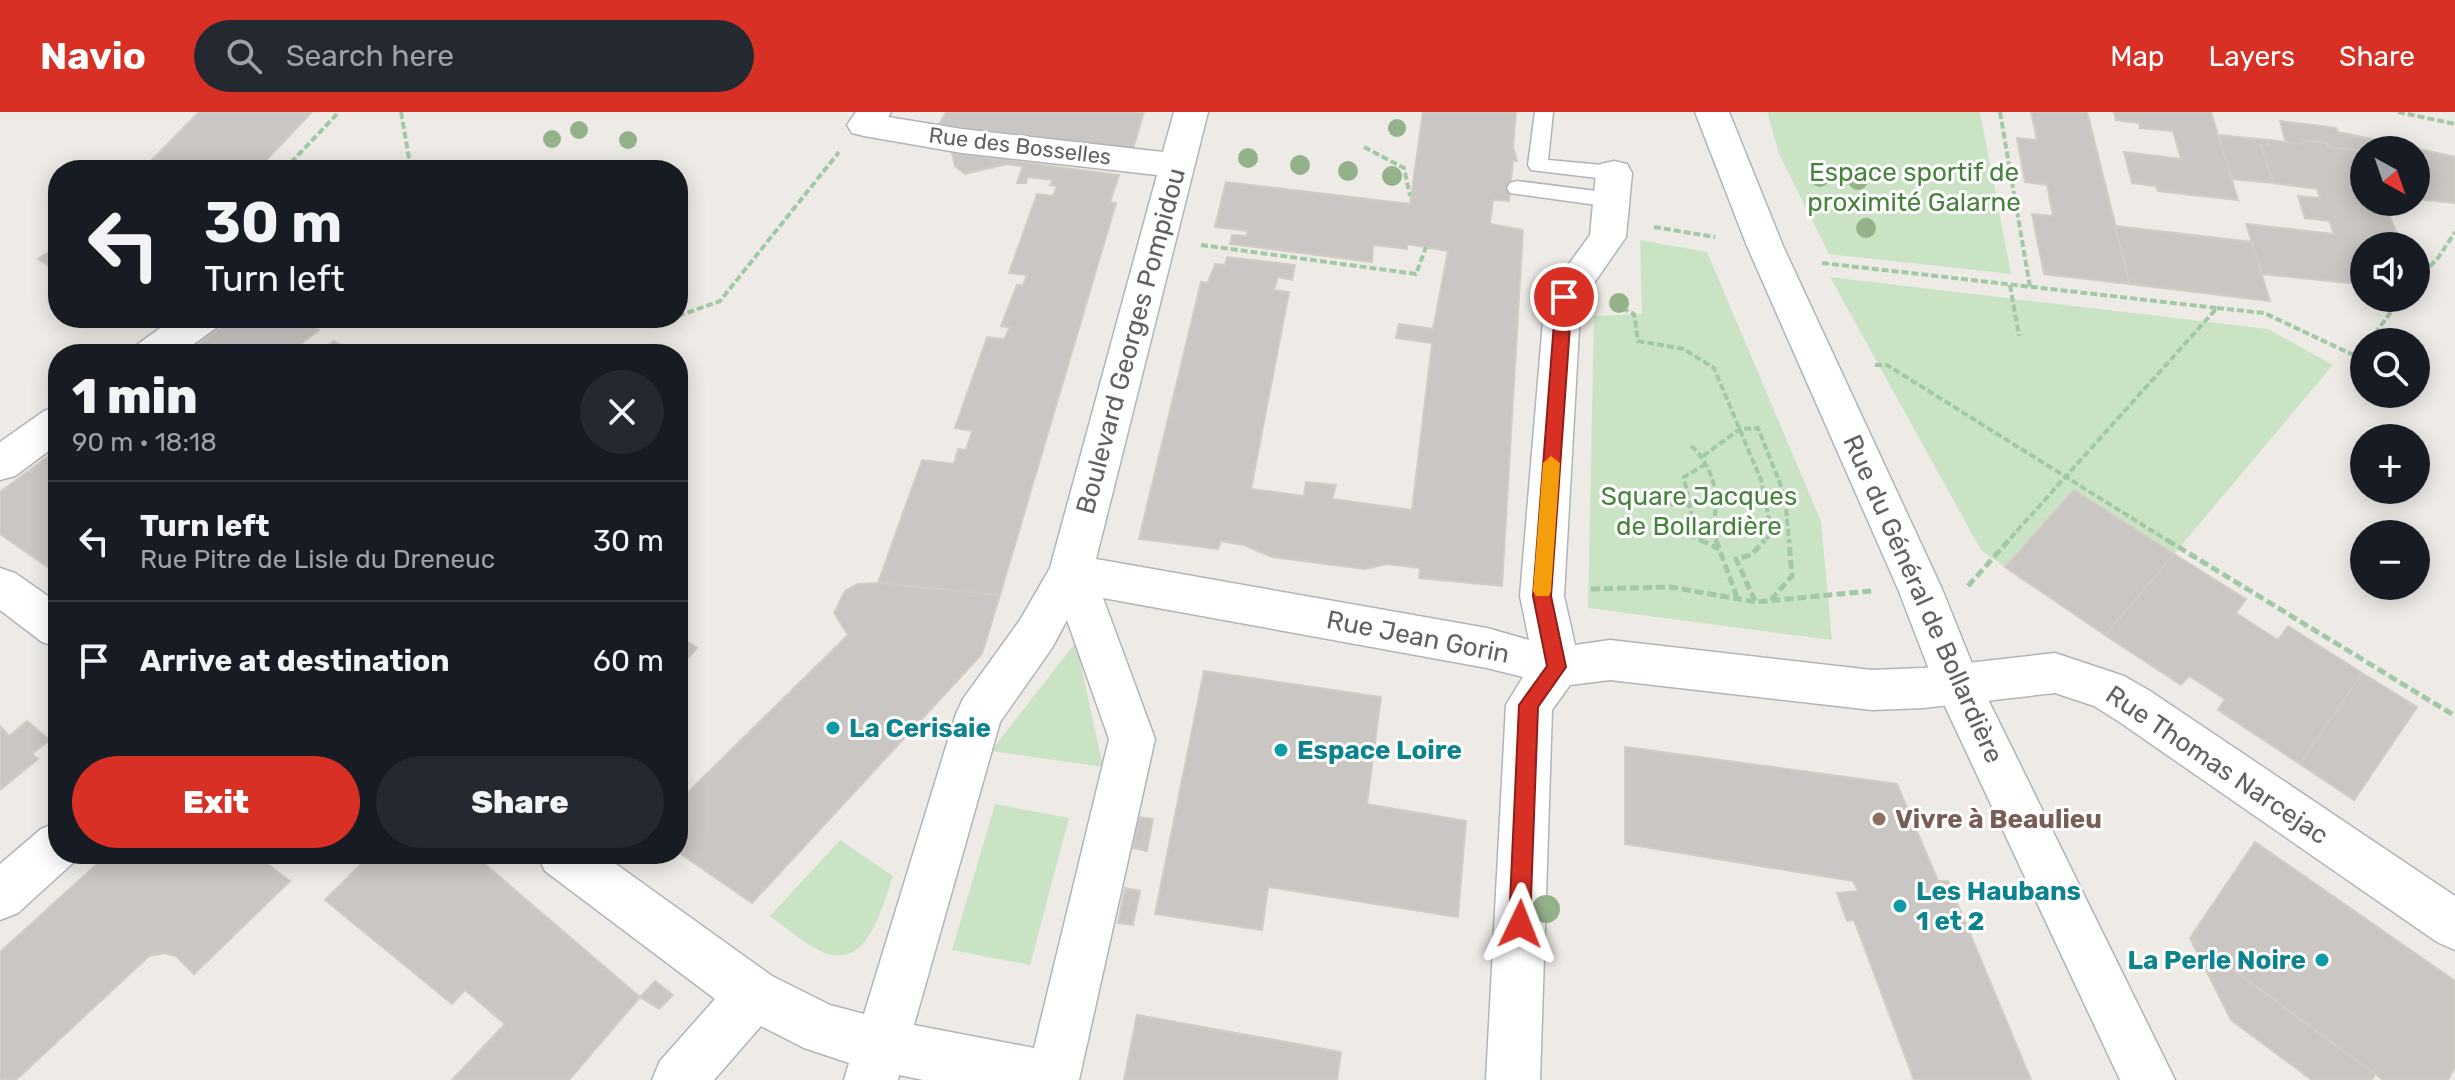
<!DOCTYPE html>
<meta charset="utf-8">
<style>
:root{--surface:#171b24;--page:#242831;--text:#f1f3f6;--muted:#9ea1a6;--line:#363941;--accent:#d93025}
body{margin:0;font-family:Rubik,sans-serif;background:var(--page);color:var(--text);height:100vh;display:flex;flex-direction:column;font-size:30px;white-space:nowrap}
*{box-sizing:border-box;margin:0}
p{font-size:26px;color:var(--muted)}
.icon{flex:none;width:44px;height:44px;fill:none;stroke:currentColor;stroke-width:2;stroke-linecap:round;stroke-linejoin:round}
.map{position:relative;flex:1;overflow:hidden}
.side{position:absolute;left:48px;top:232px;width:640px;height:520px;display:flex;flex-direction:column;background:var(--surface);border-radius:32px;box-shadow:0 4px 20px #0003}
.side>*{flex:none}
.banner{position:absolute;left:48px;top:48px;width:640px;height:168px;border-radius:32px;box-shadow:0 4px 20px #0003;background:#171b24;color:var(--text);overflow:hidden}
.needle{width:52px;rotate:140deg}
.controls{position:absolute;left:2350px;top:24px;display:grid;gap:16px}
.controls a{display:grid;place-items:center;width:80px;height:80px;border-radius:50%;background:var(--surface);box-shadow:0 4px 20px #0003;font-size:40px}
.pin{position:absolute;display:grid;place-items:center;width:68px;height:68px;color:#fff;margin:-34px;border:4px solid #fff;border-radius:50%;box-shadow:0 2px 8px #0007}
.me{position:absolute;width:88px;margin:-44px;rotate:2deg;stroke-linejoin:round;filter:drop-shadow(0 0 6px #0008)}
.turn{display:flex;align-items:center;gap:28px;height:168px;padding:0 24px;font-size:36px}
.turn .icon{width:104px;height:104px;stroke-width:2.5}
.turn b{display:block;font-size:56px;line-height:68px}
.round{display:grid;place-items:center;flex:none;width:84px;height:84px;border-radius:42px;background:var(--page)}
.overview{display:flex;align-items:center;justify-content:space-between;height:136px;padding:0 24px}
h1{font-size:48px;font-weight:800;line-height:60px}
.action{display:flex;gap:16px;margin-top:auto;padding:16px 24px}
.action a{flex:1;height:92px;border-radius:48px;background:var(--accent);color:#fff;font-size:32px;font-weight:800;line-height:92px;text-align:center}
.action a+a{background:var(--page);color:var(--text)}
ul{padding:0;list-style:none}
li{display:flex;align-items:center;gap:24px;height:120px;padding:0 24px;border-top:2px solid var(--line)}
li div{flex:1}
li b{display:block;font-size:30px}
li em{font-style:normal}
header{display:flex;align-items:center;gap:48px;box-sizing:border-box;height:112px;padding:0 40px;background:var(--accent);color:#fff}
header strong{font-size:38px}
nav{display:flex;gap:44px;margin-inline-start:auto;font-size:28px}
.search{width:560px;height:72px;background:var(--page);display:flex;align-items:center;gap:20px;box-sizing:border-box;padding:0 28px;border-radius:44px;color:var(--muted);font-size:30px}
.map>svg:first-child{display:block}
.green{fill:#cbe3c5}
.building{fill:#cac6c3;stroke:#d3ccc5;stroke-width:2}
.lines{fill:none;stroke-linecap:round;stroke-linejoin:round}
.lane-casing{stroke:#b1b4b7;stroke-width:3}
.street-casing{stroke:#b1b4b7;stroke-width:3}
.secondary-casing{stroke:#b0b4b7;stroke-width:3}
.path-far1{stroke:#a2c9a6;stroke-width:4;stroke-dasharray:7 3;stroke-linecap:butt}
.path{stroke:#a2c9a6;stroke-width:5;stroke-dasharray:9 4;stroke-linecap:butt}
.lane{fill:#fff;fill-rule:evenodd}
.street{fill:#fff;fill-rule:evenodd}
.secondary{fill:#fff;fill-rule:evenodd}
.tree{fill:#93b28a}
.route{fill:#d93025;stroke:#8d1f18;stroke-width:2}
.slow{fill:#f59e0b}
.culture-dot{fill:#0f9aa8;stroke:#fff;stroke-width:3}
.education-dot{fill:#8d6e63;stroke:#fff;stroke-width:3}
.labels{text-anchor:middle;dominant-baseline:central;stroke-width:6;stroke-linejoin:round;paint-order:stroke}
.far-street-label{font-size:22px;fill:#5e6265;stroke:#fff}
.park-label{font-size:26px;fill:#48833e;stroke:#fff}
.street-label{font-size:26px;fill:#5e6265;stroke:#fff}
.culture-label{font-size:26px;font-weight:bold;fill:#0d838f;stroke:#fff;text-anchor:start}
.education-label{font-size:26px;font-weight:bold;fill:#785e54;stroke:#fff;text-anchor:start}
</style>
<header>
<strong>Navio</strong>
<div class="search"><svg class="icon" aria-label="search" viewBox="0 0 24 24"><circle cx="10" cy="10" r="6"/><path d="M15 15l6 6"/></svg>Search here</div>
<nav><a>Map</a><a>Layers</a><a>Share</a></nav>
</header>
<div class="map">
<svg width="2455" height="968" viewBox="0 0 2455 968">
<rect width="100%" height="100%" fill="#eeebe6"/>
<g class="green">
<polygon points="1767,0 1980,0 2011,162 1829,142 1779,42"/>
<polygon points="1640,128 1707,140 1821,409 1832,528 1588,496 1594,204 1642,202"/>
<polygon points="1830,165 2268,217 2333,253 2174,442 2074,378 2005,455 1981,438"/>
<polygon points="1076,530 1103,655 991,639"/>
<polygon points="995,692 1069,706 1030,853 952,838"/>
<path d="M 840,728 L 893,764 C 882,795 868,860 822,840 C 804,832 786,815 770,804 Z"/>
</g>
<g class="building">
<polygon points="199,0 312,0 257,58 142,58"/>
<polygon points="946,0 945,0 1144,0 1133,37 939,13"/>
<polygon points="1423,0 1516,0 1513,35 1517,49 1513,49 1509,89 1493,88 1490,112 1523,118 1502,474 1419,466 1420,456 1387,452 1365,457 1272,445 1244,433 1221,429 1218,437 1139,427 1201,170 1208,171 1215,152 1225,153 1227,145 1295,153 1292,168 1278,165 1274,178 1289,180 1251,377 1304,384 1306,370 1336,373 1332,387 1412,398 1432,231 1396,226 1399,212 1433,217 1448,139 1407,132 1407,137 1373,133 1372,150 1230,132 1232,123 1247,124 1248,119 1215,115 1226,70 1410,92"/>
<polygon points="2031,0 2087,0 2130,172 2044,162 2032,102 2053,104 2047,73 2025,70 2017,26 2037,28"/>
<polygon points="2114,0 2211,0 2238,88 2158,79 2156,74 2132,71 2124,40 2181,47 2173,19 2140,16 2139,11 2116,8"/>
<polygon points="2280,9 2336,16 2338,20 2410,35 2411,38 2364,39 2328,35 2327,31 2302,28 2304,32 2286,31"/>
<polygon points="2218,23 2268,28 2269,34 2261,33 2274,71 2233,67"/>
<polygon points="2268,28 2304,32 2302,28 2327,31 2328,35 2364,39 2364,90 2385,93 2402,134 2364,134 2364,177 2358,172 2262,162 2246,112 2334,122 2329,109 2305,106 2298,84 2320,86 2317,77 2274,71 2261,33 2269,34"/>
<polygon points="2410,35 2455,45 2455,91 2416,87 2416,38 2411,38"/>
<polygon points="952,41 1119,63 1110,90 1116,91 1000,483 878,471 922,348 954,352 958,337 966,338 972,319 955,316 987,225 1004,227 1010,216 1001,214 1017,173 1023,173 1027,163 1009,161 1037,82 1053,84 1057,74 1050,73 1053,68 1028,65 1026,71 1017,71 1023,54 1007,52 965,62 955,54"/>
<polygon points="2115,114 2252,130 2270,189 2130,172"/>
<polygon points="58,134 58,160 38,147"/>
<polygon points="234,206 299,206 319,218 287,242 185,242"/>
<polygon points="334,229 348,237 342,242 317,242"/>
<polygon points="58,337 58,462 0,422 0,380"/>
<polygon points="2074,378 2174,442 2105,523 2005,455"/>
<polygon points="2174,442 2246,487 2236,501 2278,528 2288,514 2362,561 2300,652 2218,598 2225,587 2189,564 2181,573 2105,523"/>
<polygon points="878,471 1000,483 982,542 752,791 678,740 678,690 848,523 834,501 845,479 858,472"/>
<polygon points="678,523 697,536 678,557"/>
<polygon points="1204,559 1381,585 1367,692 1466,709 1458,805 1268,775 1262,818 1155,802"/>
<polygon points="2362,561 2417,595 2354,688 2300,652"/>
<polygon points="27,609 50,628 32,642 38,647 0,678 0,614 9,624"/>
<polygon points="1625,635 1897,672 1938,769 1948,769 2031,968 1914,968 1854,808 1847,809 1837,781 1858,779 1853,769 1625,732"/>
<polygon points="1139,705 1153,707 1147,739 1133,736"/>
<polygon points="2255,730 2455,869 2455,955 2448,968 2383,968 2190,826"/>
<polygon points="108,742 254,742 290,769 194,862 176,844 164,841 149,844 16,968 0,968 0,840"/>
<polygon points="371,742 473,742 640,885 569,968 452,968 505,912 465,878 452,892 325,788"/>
<polygon points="1125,776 1140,779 1133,813 1118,811"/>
<polygon points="2190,826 2375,962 2372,968 2312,968 2231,908"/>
<polygon points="655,869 673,883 659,897 640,885"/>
<polygon points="1137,903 1341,940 1337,968 1124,968"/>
</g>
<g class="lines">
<g class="lane-casing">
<g id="lane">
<polygon points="1535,0 1553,0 1548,48 1614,54 1621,56 1624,61 1621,66 1614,68 1531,58 1528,53"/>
<polygon points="1517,69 1612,81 1622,88 1612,95 1510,81 1507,76 1510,71"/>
</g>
</g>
<g class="street-casing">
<g id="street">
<path d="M 856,0 L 891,0 L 888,5 L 962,17 L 1163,40 L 1174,0 L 1208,0 L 1096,447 L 1487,516 L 1529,528 L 1520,484 L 1545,185 L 1590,123 L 1596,61 L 1601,52 L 1614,49 L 1627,52 L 1632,61 L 1626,125 L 1583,187 L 1579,217 L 1564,484 L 1575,533 L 1610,528 L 1872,558 L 1923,556 L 2055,541 L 2124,564 L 2150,579 L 2455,784 L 2455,838 L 2437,830 L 2118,609 L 2094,594 L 2055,581 L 1923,596 L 1872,598 L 1610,568 L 1570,573 L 1552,598 L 1540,968 L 1486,968 L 1506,593 L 1523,565 L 1487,556 L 1103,486 L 1155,627 L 1079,968 L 923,968 L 899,963 L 898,968 L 844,968 L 849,951 L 804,936 L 761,914 L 714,968 L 652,968 L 660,949 L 715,887 L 545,759 L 537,742 L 602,742 L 772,864 L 830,893 L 864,902 L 956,602 L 963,587 L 1020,508 L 1050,456 L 1157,63 L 962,41 L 864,24 L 852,21 L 847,13 ZM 1067,508 L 1109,627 L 1034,936 L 914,913 L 1000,610 L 1052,536 Z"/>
<polygon points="174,206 221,206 216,216 180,242 132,242 138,232"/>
<polygon points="58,294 58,332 15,364 0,368 0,330 44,299"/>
<polygon points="0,456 15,461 58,491 58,535 42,530 0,498"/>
<polygon points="58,710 58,742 79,742 75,749 18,801 0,808 0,752 41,717"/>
</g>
</g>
<g class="secondary-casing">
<polygon id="secondary" points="1695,0 1729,0 1783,134 1942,477 1979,569 2175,968 2120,968 1935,573 1898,477 1747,134"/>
</g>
<g class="path-far1">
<polyline points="401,0 411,58"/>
<polyline points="2000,0 2030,175"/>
<polyline points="2398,0 2455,12"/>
<polyline points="1364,35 1404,56 1410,84"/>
<polyline points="284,58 339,0"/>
<polyline points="1654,115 1715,125"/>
<polyline points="1201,133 1416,162 1426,135"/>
<polyline points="1822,151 2217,196 2007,430"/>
<polyline points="2416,169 2438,146 2455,120"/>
<polyline points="2010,173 2019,224"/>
<polyline points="1613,192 1634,202 1638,229 1684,237 1714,256 1761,368 1772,421 1763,430"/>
<polyline points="2217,196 2264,201 2360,246 2364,239"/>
<polyline points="678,204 720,189 839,40"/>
<polyline points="571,206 590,212 654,206"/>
<polyline points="2369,230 2401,186"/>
<polyline points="1875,253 1887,253 2170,430"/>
<path d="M 1691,334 C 1706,346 1717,372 1716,392 C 1715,408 1711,415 1717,430"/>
<polyline points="1703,344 1740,317 1758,316 1785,384 1789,430"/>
<polyline points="1656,392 1690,393"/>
<polyline points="1660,410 1684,421"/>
<polyline points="1705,430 1684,421 1692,406 1684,365 1706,352"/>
</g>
<g class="path">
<polyline points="1700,428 1719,437"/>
<polyline points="1716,428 1738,488"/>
<polyline points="2167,428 2455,604"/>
<polyline points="1968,474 2009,428"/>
<polyline points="1591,477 1670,475 1756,490 1871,479"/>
<polyline points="1771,488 1792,464 1789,428"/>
<polyline points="1755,489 1736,447 1751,443 1765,428"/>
</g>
<use href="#lane" class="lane"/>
<use href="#street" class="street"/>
<use href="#secondary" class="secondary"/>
</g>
<g class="tree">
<circle cx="1397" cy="16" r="9"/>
<circle cx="579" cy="18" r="9"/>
<circle cx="552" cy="27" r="9"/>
<circle cx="628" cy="28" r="9"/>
<circle cx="1248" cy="46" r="10"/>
<circle cx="1300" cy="53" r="10"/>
<circle cx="1348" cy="59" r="10"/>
<circle cx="1392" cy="64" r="10"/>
<circle cx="1820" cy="65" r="10"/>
<circle cx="1858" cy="68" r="10"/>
<circle cx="1866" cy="116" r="10"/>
<circle cx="1619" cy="191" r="10"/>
<circle cx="1546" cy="797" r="14"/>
</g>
<polygon class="route" points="1564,179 1572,185 1551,484 1566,555 1538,595 1530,812 1527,819 1520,822 1512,819 1509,812 1519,593 1547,554 1533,484 1556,185"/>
<polygon class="slow" points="1551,344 1560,351 1551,479 1549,484 1536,484 1533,479 1543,351"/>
<g class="culture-dot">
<circle cx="833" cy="616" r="8"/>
<circle cx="1281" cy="638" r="8"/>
<circle cx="1900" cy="794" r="8"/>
<circle cx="2322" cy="848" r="8"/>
</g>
<circle class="education-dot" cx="1879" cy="707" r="8"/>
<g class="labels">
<g class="far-street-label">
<text transform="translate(1020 34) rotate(7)">Rue des Bosselles</text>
</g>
<g class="park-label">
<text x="1914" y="60">Espace sportif de<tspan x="1914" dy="30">proximité Galarne</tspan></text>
<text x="1699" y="384">Square Jacques<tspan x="1699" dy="30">de Bollardière</tspan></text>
</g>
<g class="street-label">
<text transform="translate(1131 229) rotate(-75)">Boulevard Georges Pompidou</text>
<text transform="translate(1923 487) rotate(66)">Rue du Général de Bollardière</text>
<text transform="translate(1418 525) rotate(11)">Rue Jean Gorin</text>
<text transform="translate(2217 653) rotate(34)">Rue Thomas Narcejac</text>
</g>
<g class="culture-label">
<text x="849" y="616">La Cerisaie</text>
<text x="1297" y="638">Espace Loire</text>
<text x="1916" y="779">Les Haubans<tspan x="1916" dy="30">1 et 2</tspan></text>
<text x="2306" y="848" text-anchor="end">La Perle Noire</text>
</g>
<g class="education-label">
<text x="1895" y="707">Vivre à Beaulieu</text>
</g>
</g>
</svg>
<div class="controls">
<a><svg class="needle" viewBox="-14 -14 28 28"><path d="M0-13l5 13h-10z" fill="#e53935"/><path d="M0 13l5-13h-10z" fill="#9ea1a6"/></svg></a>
<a><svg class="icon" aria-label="sound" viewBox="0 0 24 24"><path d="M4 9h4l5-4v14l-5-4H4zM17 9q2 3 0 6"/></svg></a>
<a><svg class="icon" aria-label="search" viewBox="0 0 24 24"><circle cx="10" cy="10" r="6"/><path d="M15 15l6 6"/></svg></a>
<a>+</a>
<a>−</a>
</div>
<div class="pin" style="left:1564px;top:185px;background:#d93025"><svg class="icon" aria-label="arrive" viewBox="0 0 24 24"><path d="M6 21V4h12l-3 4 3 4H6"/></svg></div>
<svg class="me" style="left:1520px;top:812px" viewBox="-20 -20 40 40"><path d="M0-17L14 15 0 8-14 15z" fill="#d93025" stroke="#fff" stroke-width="4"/></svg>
<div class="banner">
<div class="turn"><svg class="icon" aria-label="left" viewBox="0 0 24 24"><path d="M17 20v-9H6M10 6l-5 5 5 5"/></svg><div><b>30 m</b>Turn left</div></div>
</div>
<section class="side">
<div class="overview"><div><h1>1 min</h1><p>90 m · 18:18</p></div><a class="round"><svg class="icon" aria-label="close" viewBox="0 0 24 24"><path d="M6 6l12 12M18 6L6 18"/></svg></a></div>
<ul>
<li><svg class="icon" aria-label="left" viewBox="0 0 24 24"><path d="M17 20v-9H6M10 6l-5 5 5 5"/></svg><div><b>Turn left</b><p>Rue Pitre de Lisle du Dreneuc</p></div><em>30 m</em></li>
<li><svg class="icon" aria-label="arrive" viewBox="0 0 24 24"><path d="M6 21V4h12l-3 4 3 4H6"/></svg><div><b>Arrive at destination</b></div><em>60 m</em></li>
</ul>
<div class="action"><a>Exit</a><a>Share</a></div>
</section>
</div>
